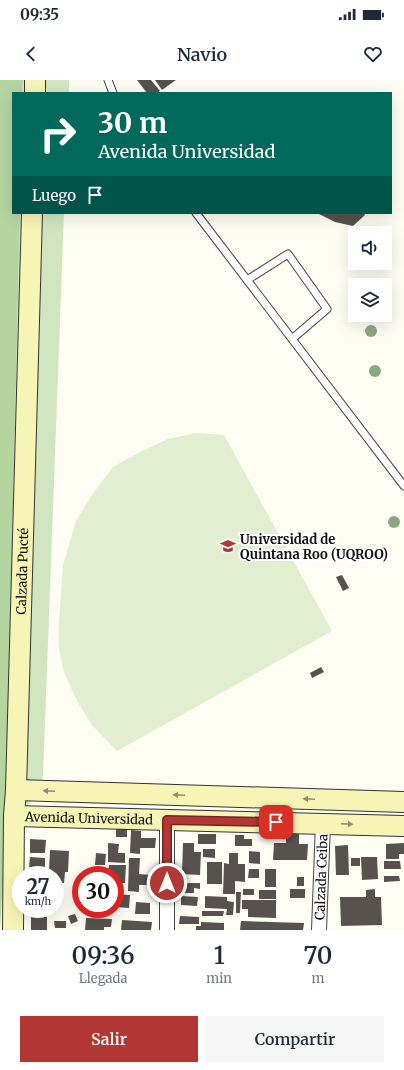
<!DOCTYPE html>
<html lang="es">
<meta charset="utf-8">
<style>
:root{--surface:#fff;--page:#f6f6f7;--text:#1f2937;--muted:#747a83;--accent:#b33734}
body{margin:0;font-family:Merriweather,serif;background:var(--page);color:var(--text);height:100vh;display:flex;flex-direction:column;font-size:15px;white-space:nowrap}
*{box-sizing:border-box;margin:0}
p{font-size:13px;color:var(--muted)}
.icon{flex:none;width:22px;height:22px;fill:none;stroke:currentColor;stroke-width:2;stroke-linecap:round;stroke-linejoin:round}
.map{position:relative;height:850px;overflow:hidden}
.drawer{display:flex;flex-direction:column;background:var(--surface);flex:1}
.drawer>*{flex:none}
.guide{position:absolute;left:12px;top:12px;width:380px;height:122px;border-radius:0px;box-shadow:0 4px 16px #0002;background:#00695c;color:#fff;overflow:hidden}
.controls{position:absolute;left:348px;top:146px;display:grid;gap:8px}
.controls a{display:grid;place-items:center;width:44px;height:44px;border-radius:0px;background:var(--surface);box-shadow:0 4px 16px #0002;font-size:20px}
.speed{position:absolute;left:12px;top:786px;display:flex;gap:8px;font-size:20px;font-weight:700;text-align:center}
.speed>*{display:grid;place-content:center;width:52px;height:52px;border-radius:50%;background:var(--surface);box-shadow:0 4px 16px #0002;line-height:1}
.speed small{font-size:10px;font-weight:400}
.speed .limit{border:6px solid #d22;background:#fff;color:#111}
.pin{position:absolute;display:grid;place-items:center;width:34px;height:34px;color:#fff;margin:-17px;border-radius:8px;box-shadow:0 2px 6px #0006}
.me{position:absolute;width:44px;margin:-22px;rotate:0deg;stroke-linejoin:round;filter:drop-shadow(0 0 3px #0008)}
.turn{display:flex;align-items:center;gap:14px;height:84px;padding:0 20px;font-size:18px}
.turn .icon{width:52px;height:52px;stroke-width:2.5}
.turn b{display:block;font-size:28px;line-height:34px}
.then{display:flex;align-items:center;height:38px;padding:0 20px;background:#0003;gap:8px;font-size:15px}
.eta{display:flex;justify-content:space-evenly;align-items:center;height:68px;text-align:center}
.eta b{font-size:24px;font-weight:600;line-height:28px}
.cta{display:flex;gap:8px;margin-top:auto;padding:8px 20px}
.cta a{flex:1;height:46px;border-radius:0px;background:var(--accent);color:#fff;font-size:16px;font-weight:600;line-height:46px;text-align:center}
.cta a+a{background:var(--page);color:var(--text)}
.status{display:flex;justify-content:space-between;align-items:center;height:28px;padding:0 20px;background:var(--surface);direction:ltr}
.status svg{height:11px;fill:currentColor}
header{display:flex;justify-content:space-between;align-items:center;height:52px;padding:0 20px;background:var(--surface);font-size:18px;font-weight:600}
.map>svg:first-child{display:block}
.green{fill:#d1e6c0}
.forest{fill:#b4d5a0}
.pitch{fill:#e2eed0}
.building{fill:#57524d}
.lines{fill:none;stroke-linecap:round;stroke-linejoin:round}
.lane-casing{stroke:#434343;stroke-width:9}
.street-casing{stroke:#434343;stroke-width:16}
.secondary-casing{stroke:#323232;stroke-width:22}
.lane{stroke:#fff;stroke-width:7}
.street{stroke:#fff;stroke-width:14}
.secondary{stroke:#f7f5b5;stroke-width:20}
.tree{fill:#8ca882}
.oneway{fill:#8f8e6b}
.route-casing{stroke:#742422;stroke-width:10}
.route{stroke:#b33734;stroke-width:7}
.labels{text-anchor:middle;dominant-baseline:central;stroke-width:4;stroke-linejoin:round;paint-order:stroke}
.poi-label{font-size:13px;font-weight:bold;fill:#101010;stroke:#fff;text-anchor:start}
.street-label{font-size:13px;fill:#101010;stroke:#fff}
</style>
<div class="status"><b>09:35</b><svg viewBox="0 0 49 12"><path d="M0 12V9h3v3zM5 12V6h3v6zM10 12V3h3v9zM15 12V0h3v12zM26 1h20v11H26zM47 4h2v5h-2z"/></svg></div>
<header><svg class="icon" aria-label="back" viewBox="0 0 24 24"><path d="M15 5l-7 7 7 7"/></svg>Navio<svg class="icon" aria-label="heart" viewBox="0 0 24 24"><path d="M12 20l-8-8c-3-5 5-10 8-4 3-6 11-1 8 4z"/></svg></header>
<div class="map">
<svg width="404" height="850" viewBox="0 0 404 850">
<rect width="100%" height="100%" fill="#fefdf4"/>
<g class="green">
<polygon points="23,0 69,0 69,13 22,13"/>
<polygon points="20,133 64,133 43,697 5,769"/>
</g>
<polygon class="forest" points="0,0 23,0 22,13 13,13 13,133 20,133 5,769 0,850"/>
<polygon class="pitch" points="196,353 224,355 332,551 117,671 92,645 77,621 64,592 59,570 59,543 63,485 76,441 91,416 113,387 140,372 168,359"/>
<g class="building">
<polygon points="137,0 151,0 160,11 157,13 147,13"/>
<polygon points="155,0 176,0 162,10"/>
<polygon points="317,133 364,133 365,135 353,146 335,142"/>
<polygon points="342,495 349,508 343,511 336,497"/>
<polygon points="321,587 324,592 312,598 310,593"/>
<rect x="116" y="749" width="11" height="8"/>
<polygon points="131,750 141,751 141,758 156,758 155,768 140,768 140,774 130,773"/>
<polygon points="286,751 299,751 299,764 308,764 307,780 273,780 274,763 286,763"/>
<rect x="198" y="754" width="18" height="10"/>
<polygon points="235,755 244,755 244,759 252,759 252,766 235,766"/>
<polygon points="30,759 46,760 45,773 30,773"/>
<polygon points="108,763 119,764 118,773 125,773 125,783 108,782"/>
<polygon points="183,763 194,763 194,772 201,772 200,795 182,794"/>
<polygon points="404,763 404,774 399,774 399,779 386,779 386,764"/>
<polygon points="348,765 349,795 336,795 335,766"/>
<polygon points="203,769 215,769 215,778 203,777"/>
<polygon points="50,770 69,771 68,792 65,792 64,803 55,803 55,795 52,795 52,792 49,791"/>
<polygon points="249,771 260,772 260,784 249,783"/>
<polygon points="96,773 106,774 105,785 95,785"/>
<polygon points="229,773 238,773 238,784 245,784 245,802 235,801 235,814 223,814 224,783 229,784"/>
<polygon points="30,777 45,778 45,788 29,787"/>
<polygon points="361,777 377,777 378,799 362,800"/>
<polygon points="129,778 140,778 139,794 151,795 151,805 139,805 139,812 128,811"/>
<rect x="351" y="778" width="9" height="8"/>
<polygon points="384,781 400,781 401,789 384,789"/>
<rect x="207" y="782" width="15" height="22"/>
<polygon points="109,785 126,785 125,803 115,803 115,795 108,795"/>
<polygon points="249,789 259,789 259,798 248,798"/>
<rect x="265" y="789" width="11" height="18"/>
<polygon points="97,791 104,792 104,795 97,795"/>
<polygon points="384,796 399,796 400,801 384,802"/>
<rect x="297" y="797" width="7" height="9"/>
<polygon points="184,803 200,803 200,809 194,808 194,813 184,813"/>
<rect x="243" y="809" width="11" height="6"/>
<rect x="290" y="809" width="15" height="9"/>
<polygon points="375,809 375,817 381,817 382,845 341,846 340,817 366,817 366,810"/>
<rect x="259" y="810" width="17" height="9"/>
<polygon points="236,812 241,812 240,833 236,833"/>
<polygon points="115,814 130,815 129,828 115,827"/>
<polygon points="181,816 198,817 197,826 181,825"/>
<polygon points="205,816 227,817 227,821 234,822 233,835 226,835 227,829 205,828"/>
<polygon points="242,820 276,820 276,838 248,837 248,829 242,829"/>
<polygon points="136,822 150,823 150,834 135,834"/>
<rect x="87" y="829" width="8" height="3"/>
<polygon points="202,831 224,831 223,836 202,836"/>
<polygon points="75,834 78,841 71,844 68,836"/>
<polygon points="180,836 199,837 199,844 179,844"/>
<rect x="31" y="837" width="16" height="13"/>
<polygon points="86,838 112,839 111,847 104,847 104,850 85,850"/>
<polygon points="122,840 152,842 151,850 121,850"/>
<polygon points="54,841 66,841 66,848 55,848"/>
<polygon points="241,841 304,843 303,850 240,850"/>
<polygon points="201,842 224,843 224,850 196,850 196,846 201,846"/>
</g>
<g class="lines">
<g class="lane-casing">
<g id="lane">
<polyline points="108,0 113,13"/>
<polyline points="196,133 404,406"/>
<polyline points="247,200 288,174 327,229 292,259"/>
</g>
</g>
<g class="street-casing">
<g id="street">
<polyline points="167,850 167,740"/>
<path id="s1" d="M 319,850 L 323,743"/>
</g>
</g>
<g class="secondary-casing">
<g id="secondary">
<polyline points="35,13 35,0"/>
<polyline points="16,710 404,722"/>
<path id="s2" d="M 14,736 L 404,746"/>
<path id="s3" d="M 13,850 L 14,736 L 16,710 L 32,133"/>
</g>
</g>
<use href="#lane" class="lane"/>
<use href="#street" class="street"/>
<use href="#secondary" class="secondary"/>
</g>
<g class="tree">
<circle cx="371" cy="251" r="6"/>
<circle cx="375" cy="291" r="6"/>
<circle cx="394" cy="442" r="6"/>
</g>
<defs><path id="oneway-solid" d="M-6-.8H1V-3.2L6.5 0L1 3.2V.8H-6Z"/></defs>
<g class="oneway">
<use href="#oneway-solid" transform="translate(49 711) rotate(-178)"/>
<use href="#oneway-solid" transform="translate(179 715) rotate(-178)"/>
<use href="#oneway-solid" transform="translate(309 719) rotate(-178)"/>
<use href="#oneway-solid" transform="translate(347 744) rotate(2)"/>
</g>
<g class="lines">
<g class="route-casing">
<polyline id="route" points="167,803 167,740 276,742"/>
</g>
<use href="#route" class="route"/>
</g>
<defs>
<g id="university-bare" transform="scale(1.2)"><path d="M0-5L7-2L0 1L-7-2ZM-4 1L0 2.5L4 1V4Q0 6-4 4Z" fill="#b33734" stroke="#fff" stroke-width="2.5" paint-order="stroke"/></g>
</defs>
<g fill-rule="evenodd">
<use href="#university-bare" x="228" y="466"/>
</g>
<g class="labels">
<g class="poi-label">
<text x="240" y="459">Universidad de<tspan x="240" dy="15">Quintana Roo (UQROO)</tspan></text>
</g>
<g class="street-label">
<text stroke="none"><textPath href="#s3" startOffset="359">Calzada Pucté</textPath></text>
<text stroke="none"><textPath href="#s2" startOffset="75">Avenida Universidad</textPath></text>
<text stroke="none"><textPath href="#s1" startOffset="53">Calzada Ceiba</textPath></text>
</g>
</g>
</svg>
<div class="controls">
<a><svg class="icon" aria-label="sound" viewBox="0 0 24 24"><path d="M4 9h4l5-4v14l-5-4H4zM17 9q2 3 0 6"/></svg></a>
<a><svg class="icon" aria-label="layers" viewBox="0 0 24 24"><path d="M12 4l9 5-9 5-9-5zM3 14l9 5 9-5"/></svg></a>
</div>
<div class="speed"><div>27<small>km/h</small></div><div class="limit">30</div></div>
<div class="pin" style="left:276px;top:742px;background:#d93025"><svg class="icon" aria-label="arrive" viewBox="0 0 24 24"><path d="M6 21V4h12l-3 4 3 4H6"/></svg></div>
<svg class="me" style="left:167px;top:803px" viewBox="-20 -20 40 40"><circle r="17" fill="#b33734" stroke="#fff" stroke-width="3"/><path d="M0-11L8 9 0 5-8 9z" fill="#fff"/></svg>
<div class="guide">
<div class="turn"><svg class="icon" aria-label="right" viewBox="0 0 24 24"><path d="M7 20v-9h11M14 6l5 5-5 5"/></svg><div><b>30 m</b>Avenida Universidad</div></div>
<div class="then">Luego<svg class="icon" aria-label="arrive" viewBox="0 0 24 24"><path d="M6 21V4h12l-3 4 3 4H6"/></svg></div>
</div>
</div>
<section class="drawer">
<div class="eta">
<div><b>09:36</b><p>Llegada</p></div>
<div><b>1</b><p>min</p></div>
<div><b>70</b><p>m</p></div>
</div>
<div class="cta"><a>Salir</a><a>Compartir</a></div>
</section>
